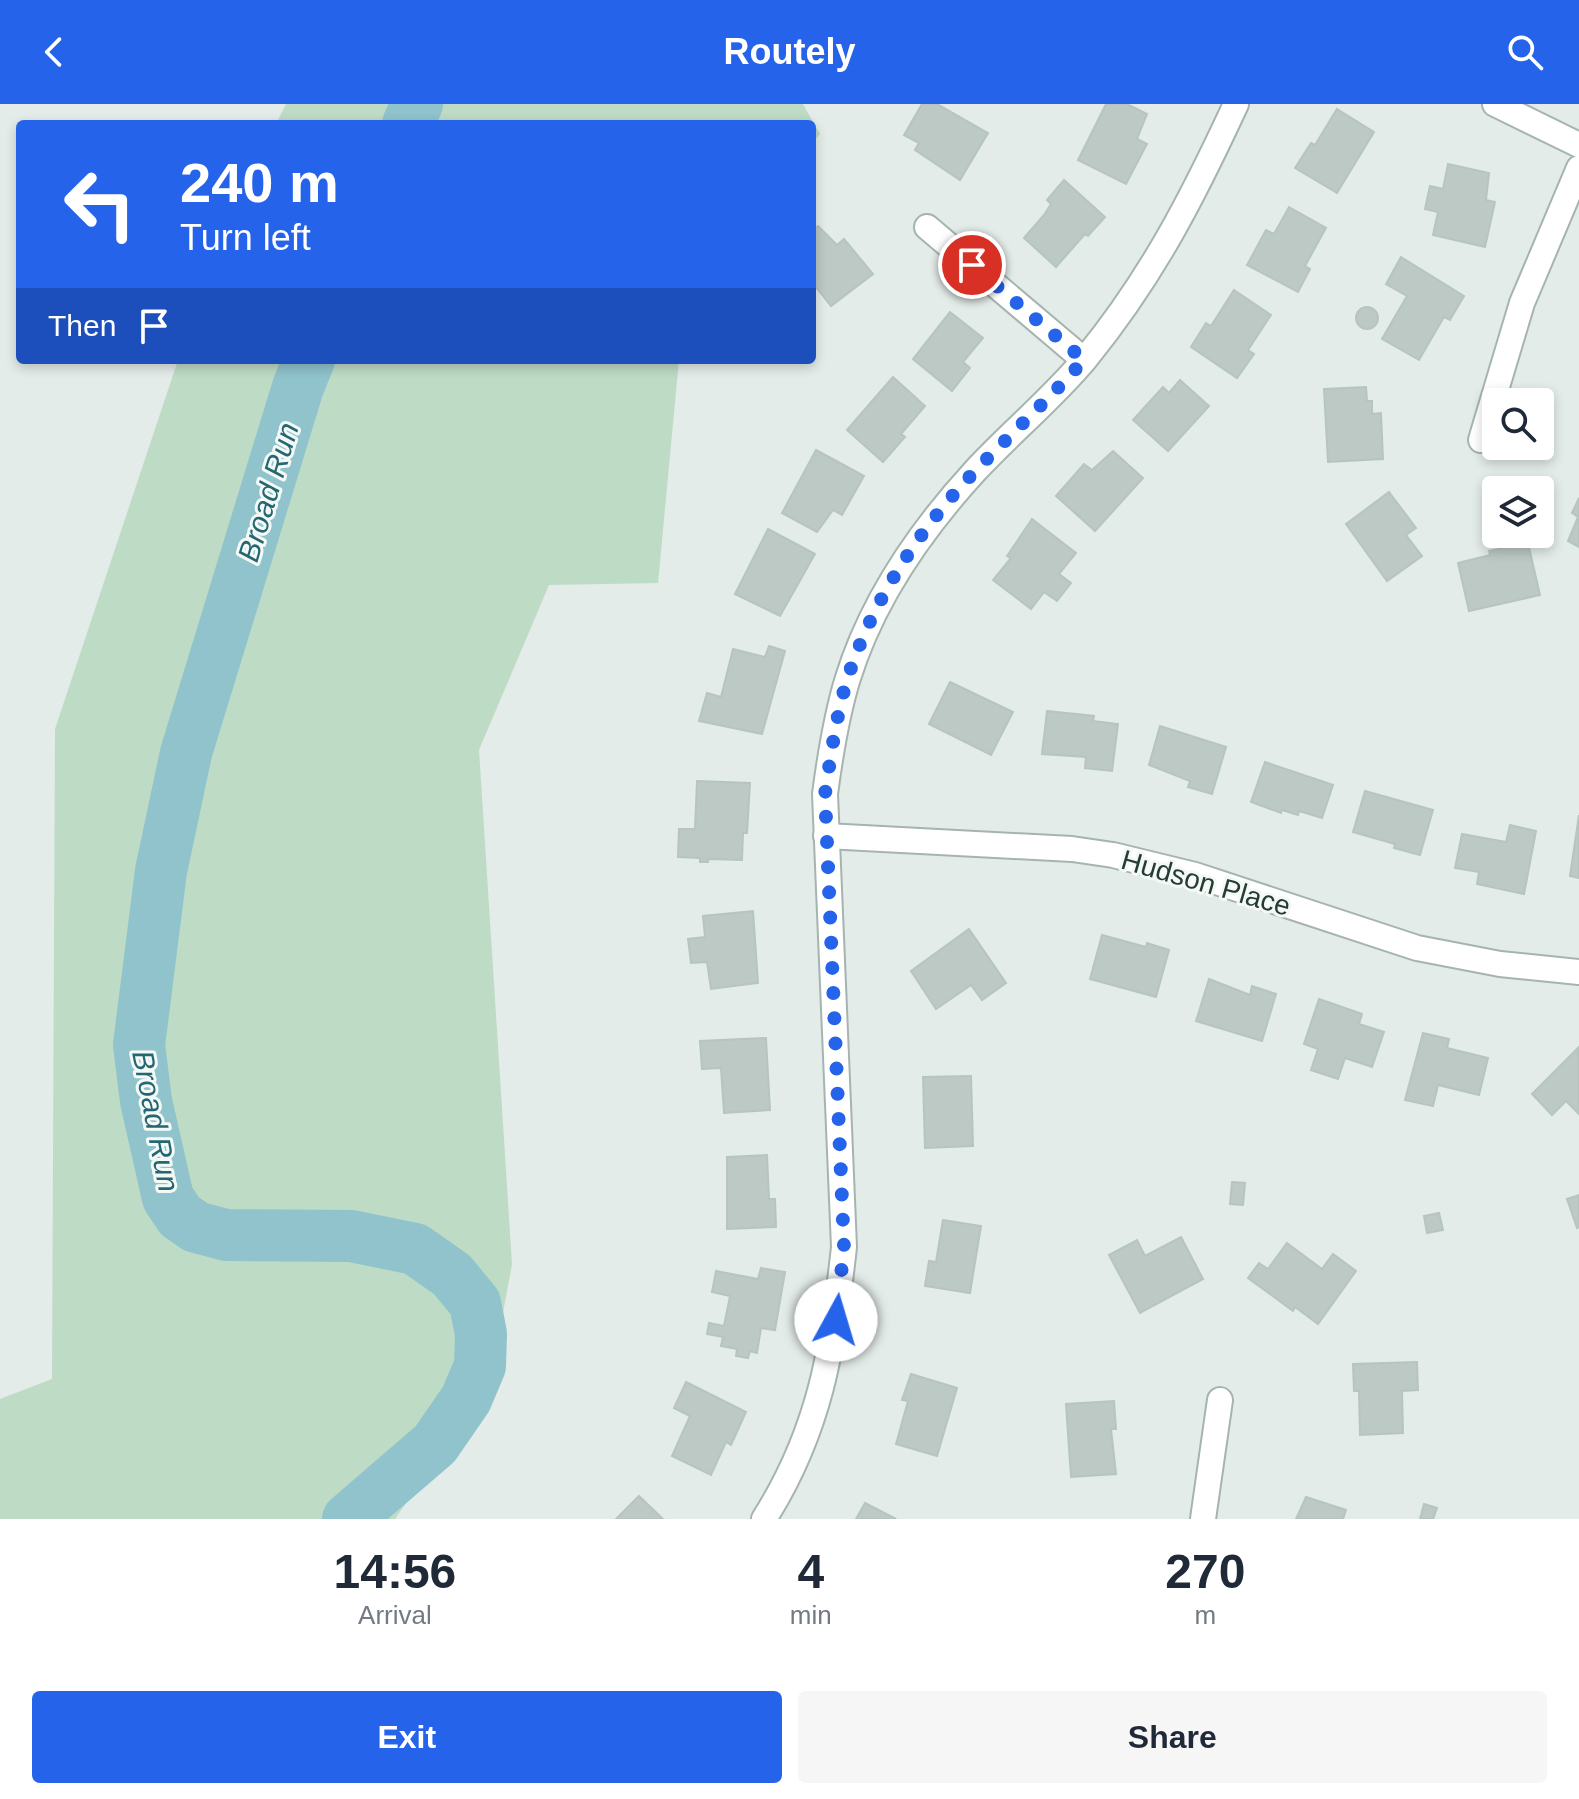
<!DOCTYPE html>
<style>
:root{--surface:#fff;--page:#f6f6f7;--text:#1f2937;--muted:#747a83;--accent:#2563eb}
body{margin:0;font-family:Helvetica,sans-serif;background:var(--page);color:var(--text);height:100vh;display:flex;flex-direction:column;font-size:30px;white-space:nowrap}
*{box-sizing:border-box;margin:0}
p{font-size:26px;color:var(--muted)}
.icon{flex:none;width:44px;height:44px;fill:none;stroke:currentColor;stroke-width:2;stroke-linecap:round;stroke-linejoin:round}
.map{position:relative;height:1415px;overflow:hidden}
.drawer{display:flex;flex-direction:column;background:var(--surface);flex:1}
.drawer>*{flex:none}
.hud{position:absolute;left:16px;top:16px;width:800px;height:244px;border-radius:8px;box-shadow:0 4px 12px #0003;background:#2563eb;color:#fff;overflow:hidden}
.controls{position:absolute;left:1482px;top:284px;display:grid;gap:16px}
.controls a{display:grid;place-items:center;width:72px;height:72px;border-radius:8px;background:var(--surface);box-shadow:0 4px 12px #0003;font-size:40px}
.pin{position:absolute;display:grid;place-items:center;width:68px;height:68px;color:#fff;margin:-34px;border:4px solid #fff;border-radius:50%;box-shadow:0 2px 8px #0007}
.me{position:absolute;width:88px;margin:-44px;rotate:6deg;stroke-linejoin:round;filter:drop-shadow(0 0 6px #0008)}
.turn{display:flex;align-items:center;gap:28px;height:168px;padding:0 32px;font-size:36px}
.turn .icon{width:104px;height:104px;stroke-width:2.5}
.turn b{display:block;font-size:56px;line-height:68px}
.then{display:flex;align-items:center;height:76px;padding:0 32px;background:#0003;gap:16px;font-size:30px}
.eta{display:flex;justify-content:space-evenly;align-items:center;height:136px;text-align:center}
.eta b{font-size:48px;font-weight:700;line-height:56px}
.primary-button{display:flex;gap:16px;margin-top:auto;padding:16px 32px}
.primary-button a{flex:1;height:92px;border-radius:8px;background:var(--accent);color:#fff;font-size:32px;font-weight:700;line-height:92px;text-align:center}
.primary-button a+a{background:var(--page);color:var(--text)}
header{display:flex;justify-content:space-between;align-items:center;height:104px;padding:0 32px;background:var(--accent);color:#fff;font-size:36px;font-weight:700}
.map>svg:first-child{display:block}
.green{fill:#bedbc6}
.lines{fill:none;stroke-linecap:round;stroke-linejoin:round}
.river{stroke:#90c3cc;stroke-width:52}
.building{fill:#bcc9c4;stroke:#b6c5bf;stroke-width:2}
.minor-casing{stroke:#a6b4af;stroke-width:28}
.minor{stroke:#fff;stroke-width:24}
.route{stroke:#2563eb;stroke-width:14;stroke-dasharray:0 25.2}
.labels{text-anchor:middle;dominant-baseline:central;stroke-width:6;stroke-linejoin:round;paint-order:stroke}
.street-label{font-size:28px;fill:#253c35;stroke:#f4f9f6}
.water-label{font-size:30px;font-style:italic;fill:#246673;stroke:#f4f9f6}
</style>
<header><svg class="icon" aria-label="back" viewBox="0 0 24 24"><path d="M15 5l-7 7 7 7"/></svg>Routely<svg class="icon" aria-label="search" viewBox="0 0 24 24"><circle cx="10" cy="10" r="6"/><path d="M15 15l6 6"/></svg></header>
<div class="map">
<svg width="1579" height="1415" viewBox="0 0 1579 1415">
<rect width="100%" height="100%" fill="#e3ece8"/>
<g class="green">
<polygon points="286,0 803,0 820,30 812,39 812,20 276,20"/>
<polygon points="178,256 679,256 658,479 549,481 479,646 512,1160 490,1279 395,1415 0,1415 0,1295 52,1275 55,625"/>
</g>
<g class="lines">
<g class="river">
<polyline points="408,20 417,0"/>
<polyline points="309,256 298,283 186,649 161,767 139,941 146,997 168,1094 180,1112 196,1123 226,1131 351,1132 415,1145 452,1171 475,1199 481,1230 480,1262 466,1295 435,1340 348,1415"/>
</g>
</g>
<g class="building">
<polygon points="922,0 937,0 988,29 960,76 915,46 919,39 904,31"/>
<polygon points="1106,0 1127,0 1147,10 1137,35 1147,40 1126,80 1078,56"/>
<polygon points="1337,5 1374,28 1337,89 1295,64 1311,39 1315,41"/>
<polygon points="1448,60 1489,69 1486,96 1495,98 1485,143 1433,131 1438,108 1425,105 1430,82 1443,85"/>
<polygon points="1064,76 1105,113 1088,132 1085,130 1056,163 1024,134 1044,111 1051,100 1047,96"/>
<polygon points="1289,103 1326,124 1305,162 1310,165 1298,188 1247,161 1266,126 1274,130"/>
<polygon points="818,122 837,141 844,135 873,170 831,202 812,178 812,127"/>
<polygon points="1401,153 1464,192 1450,216 1444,213 1419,256 1382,235 1407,192 1386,180"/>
<polygon points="1234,186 1271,211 1248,246 1254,250 1237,274 1191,243 1206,219 1211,222"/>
<circle cx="1367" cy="214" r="11"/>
<polygon points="950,208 983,234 963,258 970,264 952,287 913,255"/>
<polygon points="893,273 925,302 901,330 905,333 883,358 847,326"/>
<polygon points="1180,276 1209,302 1168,347 1133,316 1163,283 1169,289"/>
<polygon points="1366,283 1367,297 1372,297 1372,310 1381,309 1383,355 1328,358 1324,285"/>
<polygon points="816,346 864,372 842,411 833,406 817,428 782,409"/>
<polygon points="1113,347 1143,374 1095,427 1056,392 1084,360 1092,366"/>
<polygon points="1389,388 1416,424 1406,431 1422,452 1387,477 1346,420"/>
<polygon points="1579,394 1579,443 1568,437 1578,413 1572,409"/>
<polygon points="1032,415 1076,449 1059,470 1071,479 1057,497 1044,488 1031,505 993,476 1011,454 1007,452"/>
<polygon points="768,425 815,450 780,512 735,490"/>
<polygon points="1528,439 1540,491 1469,507 1458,459 1490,451 1489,447"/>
<polygon points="769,542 785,547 762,630 699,617 707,589 721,593 733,545 765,553"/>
<polygon points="950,578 1013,608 991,651 929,620"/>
<polygon points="1047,607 1094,612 1093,617 1118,620 1112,667 1085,664 1086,653 1042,650"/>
<polygon points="1160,622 1226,643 1212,690 1188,683 1190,677 1149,661"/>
<polygon points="1265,658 1333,681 1322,714 1299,707 1298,711 1282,706 1281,709 1251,698"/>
<polygon points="697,677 750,679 747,729 743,729 742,756 708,755 708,758 700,758 700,754 678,753 679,725 695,725"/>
<polygon points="1365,687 1433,706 1420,751 1394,744 1395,740 1353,728"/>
<polygon points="1579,711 1579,774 1570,772"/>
<polygon points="1510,721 1536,727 1524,790 1477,780 1479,768 1455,764 1462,730 1506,738"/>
<polygon points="753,807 758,879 711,885 707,858 691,859 688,835 705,833 703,812"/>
<polygon points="969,825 1006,879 982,896 971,881 936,905 911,867"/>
<polygon points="1102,831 1146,843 1147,839 1169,846 1156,893 1090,875"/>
<polygon points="1209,875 1250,891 1252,882 1276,890 1262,937 1196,917"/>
<polygon points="1319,895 1362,910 1359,920 1384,928 1372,963 1345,954 1338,975 1311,966 1318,945 1304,940"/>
<polygon points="1423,929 1449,935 1447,944 1488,954 1479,991 1438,981 1433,1002 1405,996"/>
<polygon points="766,934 770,1006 724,1009 721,964 702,965 700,937"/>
<polygon points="1578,944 1579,1010 1566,997 1552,1011 1532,990"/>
<polygon points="971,972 973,1042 925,1044 923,973"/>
<polygon points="767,1051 769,1095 775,1095 776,1123 727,1125 727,1053"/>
<polygon points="1232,1078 1245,1079 1243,1101 1230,1100"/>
<polygon points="1579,1091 1579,1123 1577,1124 1567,1095"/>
<polygon points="1439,1109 1443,1126 1427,1129 1424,1112"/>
<polygon points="943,1116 981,1122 970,1189 925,1182 929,1157 936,1158"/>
<polygon points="1181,1133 1203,1175 1140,1209 1109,1151 1137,1136 1145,1152"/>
<polygon points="1287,1139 1322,1165 1333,1150 1356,1167 1318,1220 1295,1203 1293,1207 1248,1174 1259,1159 1268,1165"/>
<polygon points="761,1164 785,1168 775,1226 761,1224 757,1249 750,1247 748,1254 736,1252 737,1245 721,1242 723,1233 707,1230 709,1219 724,1222 730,1192 712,1188 716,1167 758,1175"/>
<polygon points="1417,1258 1418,1286 1402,1287 1403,1329 1360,1331 1359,1287 1354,1287 1353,1260"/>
<polygon points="911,1270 957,1284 937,1352 896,1340 908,1297 902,1296"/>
<polygon points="686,1278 746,1308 731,1341 726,1338 711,1371 672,1352 690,1312 674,1304"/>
<polygon points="1114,1297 1116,1325 1111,1325 1116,1370 1071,1373 1066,1300"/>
<polygon points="639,1392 663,1415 616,1415"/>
<polygon points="1306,1393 1346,1406 1343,1415 1296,1415"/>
<polygon points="865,1399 896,1415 856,1415"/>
<polygon points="1424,1400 1437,1404 1433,1415 1420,1415"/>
</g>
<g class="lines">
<g class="minor-casing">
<g id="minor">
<polyline points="1495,0 1579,41"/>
<polyline points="927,123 1084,256"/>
<polyline points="1481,336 1522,199 1579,64"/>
<polyline points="826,732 1072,745 1113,751 1195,771 1417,844 1500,860 1579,868"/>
<path d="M 764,1415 C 820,1327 833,1244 844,1143 L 825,690 C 830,652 836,614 847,577 C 871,498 920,427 975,367 C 1011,328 1052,295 1086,254 C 1152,173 1192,95 1236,0"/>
<polyline points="1203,1415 1220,1296"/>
</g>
</g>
<use href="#minor" class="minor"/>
</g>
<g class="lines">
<path class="route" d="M 836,1216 L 844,1143 L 825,690 C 831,651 836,613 847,576 C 872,497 920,424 977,365 C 1013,328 1050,294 1084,256 L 972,161"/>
</g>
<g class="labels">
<g class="street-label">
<text transform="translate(1206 779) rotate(16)">Hudson Place</text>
</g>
<g class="water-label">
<text transform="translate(268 388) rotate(-73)">Broad Run</text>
<text transform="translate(156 1017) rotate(79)">Broad Run</text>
</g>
</g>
</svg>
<div class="controls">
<a><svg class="icon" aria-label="search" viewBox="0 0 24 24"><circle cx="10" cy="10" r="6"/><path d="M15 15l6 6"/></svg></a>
<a><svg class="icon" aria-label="layers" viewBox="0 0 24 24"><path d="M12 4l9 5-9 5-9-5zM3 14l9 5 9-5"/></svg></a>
</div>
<div class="pin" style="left:972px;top:161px;background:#d93025"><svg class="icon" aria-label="arrive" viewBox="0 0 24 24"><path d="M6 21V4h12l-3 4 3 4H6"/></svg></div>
<svg class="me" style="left:836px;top:1216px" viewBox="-20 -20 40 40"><circle r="19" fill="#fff"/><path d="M0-13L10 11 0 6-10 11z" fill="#2563eb"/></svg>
<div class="hud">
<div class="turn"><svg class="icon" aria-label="left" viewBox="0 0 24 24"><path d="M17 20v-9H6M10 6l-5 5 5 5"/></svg><div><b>240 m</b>Turn left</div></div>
<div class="then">Then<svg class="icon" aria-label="arrive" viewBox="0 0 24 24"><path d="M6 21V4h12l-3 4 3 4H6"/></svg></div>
</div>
</div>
<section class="drawer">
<div class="eta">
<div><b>14:56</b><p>Arrival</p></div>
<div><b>4</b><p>min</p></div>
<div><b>270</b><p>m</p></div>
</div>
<div class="primary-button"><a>Exit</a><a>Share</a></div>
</section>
